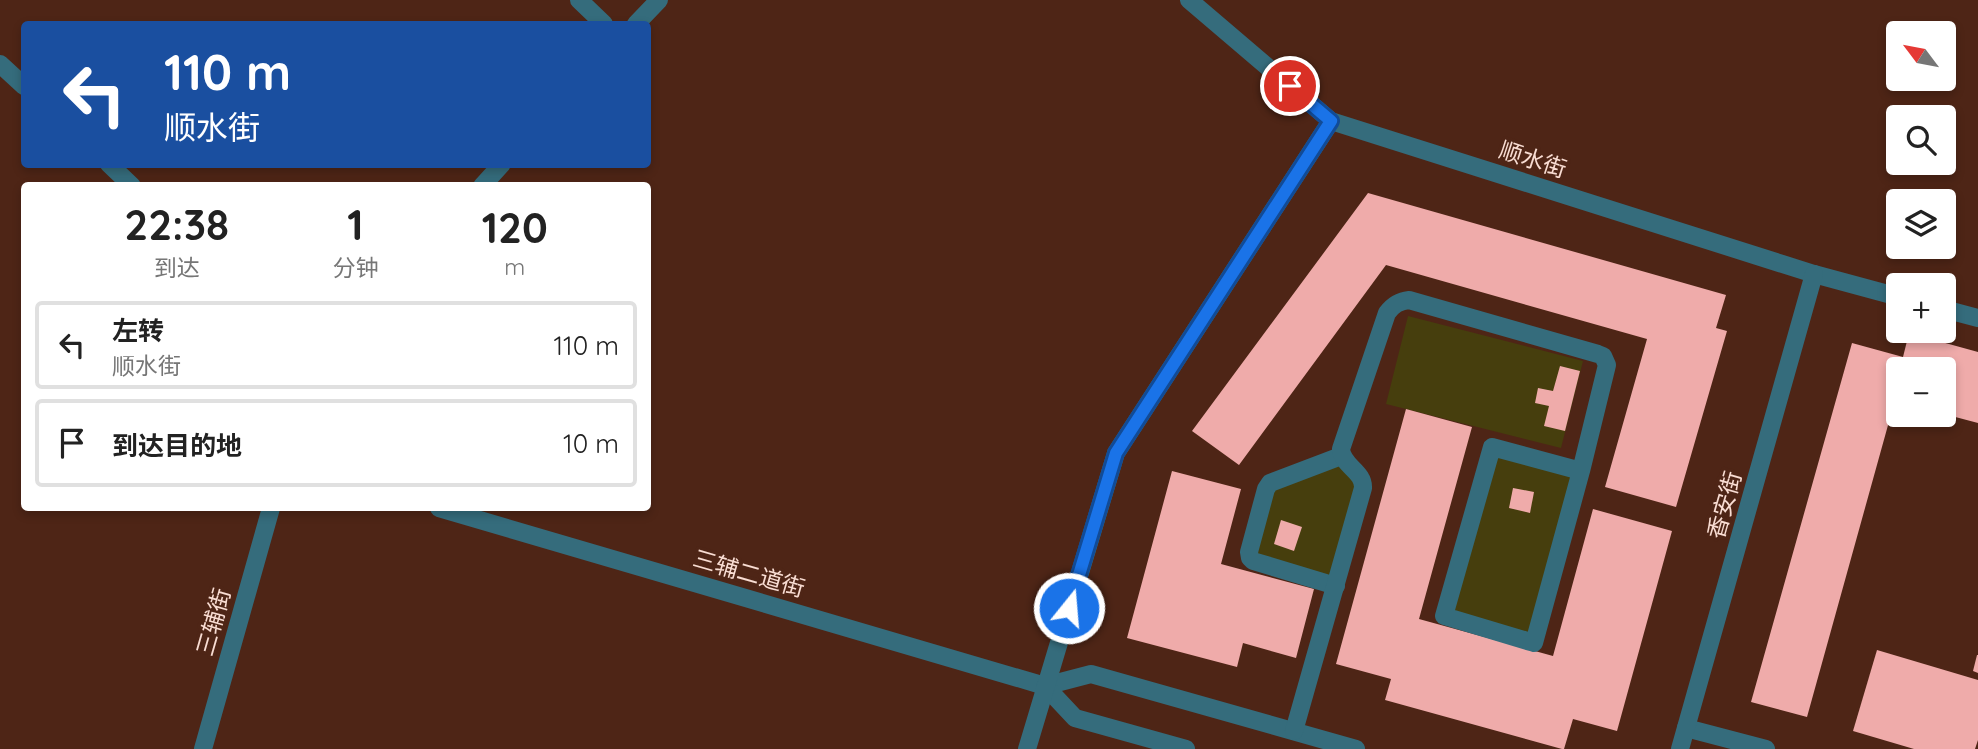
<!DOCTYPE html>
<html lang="zh">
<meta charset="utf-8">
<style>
:root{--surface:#fff;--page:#f2f2f2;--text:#222;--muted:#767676;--line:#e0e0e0}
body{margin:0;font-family:Quicksand,"Noto Sans SC",sans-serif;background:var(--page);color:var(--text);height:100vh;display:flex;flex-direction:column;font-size:26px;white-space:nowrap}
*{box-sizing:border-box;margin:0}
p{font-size:23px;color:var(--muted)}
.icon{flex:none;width:38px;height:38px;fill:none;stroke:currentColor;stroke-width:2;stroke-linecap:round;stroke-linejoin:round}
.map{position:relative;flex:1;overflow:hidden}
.drawer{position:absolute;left:21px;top:182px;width:630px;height:329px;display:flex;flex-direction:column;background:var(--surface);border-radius:7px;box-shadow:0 4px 10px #0003}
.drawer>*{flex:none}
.hud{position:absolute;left:21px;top:21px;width:630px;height:147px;border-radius:7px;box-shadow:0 4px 10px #0003;background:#1a4fa0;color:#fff;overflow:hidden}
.needle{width:46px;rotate:302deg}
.tools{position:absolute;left:1886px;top:21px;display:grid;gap:14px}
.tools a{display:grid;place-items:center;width:70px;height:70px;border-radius:7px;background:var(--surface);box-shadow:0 4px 10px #0003;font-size:35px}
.pin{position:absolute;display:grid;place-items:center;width:60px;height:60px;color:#fff;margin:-30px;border:4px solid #fff;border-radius:50%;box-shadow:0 2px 7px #0007}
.me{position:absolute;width:77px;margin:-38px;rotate:17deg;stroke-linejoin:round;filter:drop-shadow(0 0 5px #0008)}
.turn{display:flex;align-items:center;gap:24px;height:147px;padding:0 28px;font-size:32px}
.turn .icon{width:91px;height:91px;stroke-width:2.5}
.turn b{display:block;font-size:49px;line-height:60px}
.eta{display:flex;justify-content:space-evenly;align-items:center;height:119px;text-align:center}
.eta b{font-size:42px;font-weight:700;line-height:49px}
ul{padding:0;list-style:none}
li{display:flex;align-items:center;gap:21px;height:88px;margin:0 14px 10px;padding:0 14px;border:4px solid var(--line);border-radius:7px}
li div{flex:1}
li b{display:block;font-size:26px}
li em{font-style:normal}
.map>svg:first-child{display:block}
.green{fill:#463e0d}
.building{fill:#efabaa}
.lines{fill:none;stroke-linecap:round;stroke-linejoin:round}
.minor{stroke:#356c7c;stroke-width:18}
.route-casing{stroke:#114b97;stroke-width:18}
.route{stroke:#1a73e8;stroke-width:12}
.labels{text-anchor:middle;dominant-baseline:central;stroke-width:7;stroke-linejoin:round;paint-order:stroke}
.street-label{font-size:23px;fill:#f9ddd3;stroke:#4e2516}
</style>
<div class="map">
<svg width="1978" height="749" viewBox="0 0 1978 749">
<rect width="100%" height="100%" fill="#4e2516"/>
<g class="green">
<polygon points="1408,316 1583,361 1561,448 1386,404"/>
<polygon points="1492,447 1581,471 1534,643 1444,616"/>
<polygon points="1341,456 1362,478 1336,586 1253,561 1266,489"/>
</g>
<g class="building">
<polygon points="1368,193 1726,295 1716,328 1727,331 1676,507 1605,487 1647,339 1386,265 1239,465 1192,431"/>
<polygon points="1909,333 1978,352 1978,423 1944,414 1944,369 1899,369 1899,401 1895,400 1807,717 1751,702 1852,343 1903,357"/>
<polygon points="1560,366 1580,371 1565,431 1544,426 1549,406 1535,403 1538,388 1553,391"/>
<polygon points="1406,409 1472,427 1419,619 1553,656 1593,509 1672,531 1617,731 1573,719 1564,749 1562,749 1385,700 1391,679 1336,664"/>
<polygon points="1172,471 1241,489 1221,564 1314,589 1296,658 1243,643 1237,667 1127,638"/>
<polygon points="1513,488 1534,492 1530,513 1509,508"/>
<polygon points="1281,520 1302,527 1294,551 1274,544"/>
<polygon points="1877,650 1978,680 1978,740 1975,749 1914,749 1853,731"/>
<polygon points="1977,655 1978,655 1978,673 1973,671"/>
</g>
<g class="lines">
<g class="minor">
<polyline points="579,0 604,24"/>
<polyline points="1189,0 1331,121 1814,274 1899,297"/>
<polyline points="636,24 659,0"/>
<polyline points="0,64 24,86"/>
<polyline points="109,164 132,186"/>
<polyline points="482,186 502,164"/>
<polyline points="1944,309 1978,318"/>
<polyline points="439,508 1045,686 1091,674 1356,749"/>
<polyline points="1336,586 1253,561 1250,558 1249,552 1266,489 1270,483 1341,456"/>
<polyline points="1045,686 1075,718 1186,749"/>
<polyline points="1686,728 1766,749"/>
<path d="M 1294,731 L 1363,488 C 1364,471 1342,466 1341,449 L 1387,313 C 1393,305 1399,301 1409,300 L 1598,354 L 1603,356 L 1607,365 L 1581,471 L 1534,643 L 1444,616 L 1492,447 L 1581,471"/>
<polyline points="203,749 271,508"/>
<polyline points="1027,749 1116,453 1331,121"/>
<polyline points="1680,749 1814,274"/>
</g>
</g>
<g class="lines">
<g class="route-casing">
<polyline id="route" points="1069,608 1116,453 1331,121 1290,86"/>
</g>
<use href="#route" class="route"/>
</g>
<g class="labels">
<g class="street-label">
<text transform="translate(1533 159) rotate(18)">顺水街</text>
<text transform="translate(1724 505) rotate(-74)">香安街</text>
<text transform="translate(749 573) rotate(16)">三辅二道街</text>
<text transform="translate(213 622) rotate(-74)">三辅街</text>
</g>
</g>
</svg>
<div class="tools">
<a><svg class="needle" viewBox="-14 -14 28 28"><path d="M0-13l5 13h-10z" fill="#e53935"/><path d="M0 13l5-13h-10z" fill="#767676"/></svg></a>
<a><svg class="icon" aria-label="search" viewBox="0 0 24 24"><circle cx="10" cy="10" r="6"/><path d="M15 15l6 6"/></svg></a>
<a><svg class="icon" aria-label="layers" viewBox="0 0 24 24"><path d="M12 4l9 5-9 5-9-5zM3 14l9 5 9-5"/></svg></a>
<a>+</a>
<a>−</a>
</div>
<div class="pin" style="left:1290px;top:86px;background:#d93025"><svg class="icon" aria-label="arrive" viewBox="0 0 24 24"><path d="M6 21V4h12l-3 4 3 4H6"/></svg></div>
<svg class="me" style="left:1069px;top:608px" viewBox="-20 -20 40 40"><circle r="17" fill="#1a73e8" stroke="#fff" stroke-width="3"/><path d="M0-11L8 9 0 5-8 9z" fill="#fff"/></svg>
<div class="hud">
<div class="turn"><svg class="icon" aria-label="left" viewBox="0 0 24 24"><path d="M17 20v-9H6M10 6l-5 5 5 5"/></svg><div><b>110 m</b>顺水街</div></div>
</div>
<section class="drawer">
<div class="eta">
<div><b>22:38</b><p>到达</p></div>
<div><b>1</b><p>分钟</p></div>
<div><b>120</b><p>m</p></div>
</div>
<ul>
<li><svg class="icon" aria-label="left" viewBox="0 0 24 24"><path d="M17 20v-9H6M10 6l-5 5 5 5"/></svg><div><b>左转</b><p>顺水街</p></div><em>110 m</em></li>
<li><svg class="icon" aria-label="arrive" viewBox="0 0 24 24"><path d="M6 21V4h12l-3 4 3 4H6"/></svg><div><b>到达目的地</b></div><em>10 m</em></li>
</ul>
</section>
</div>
